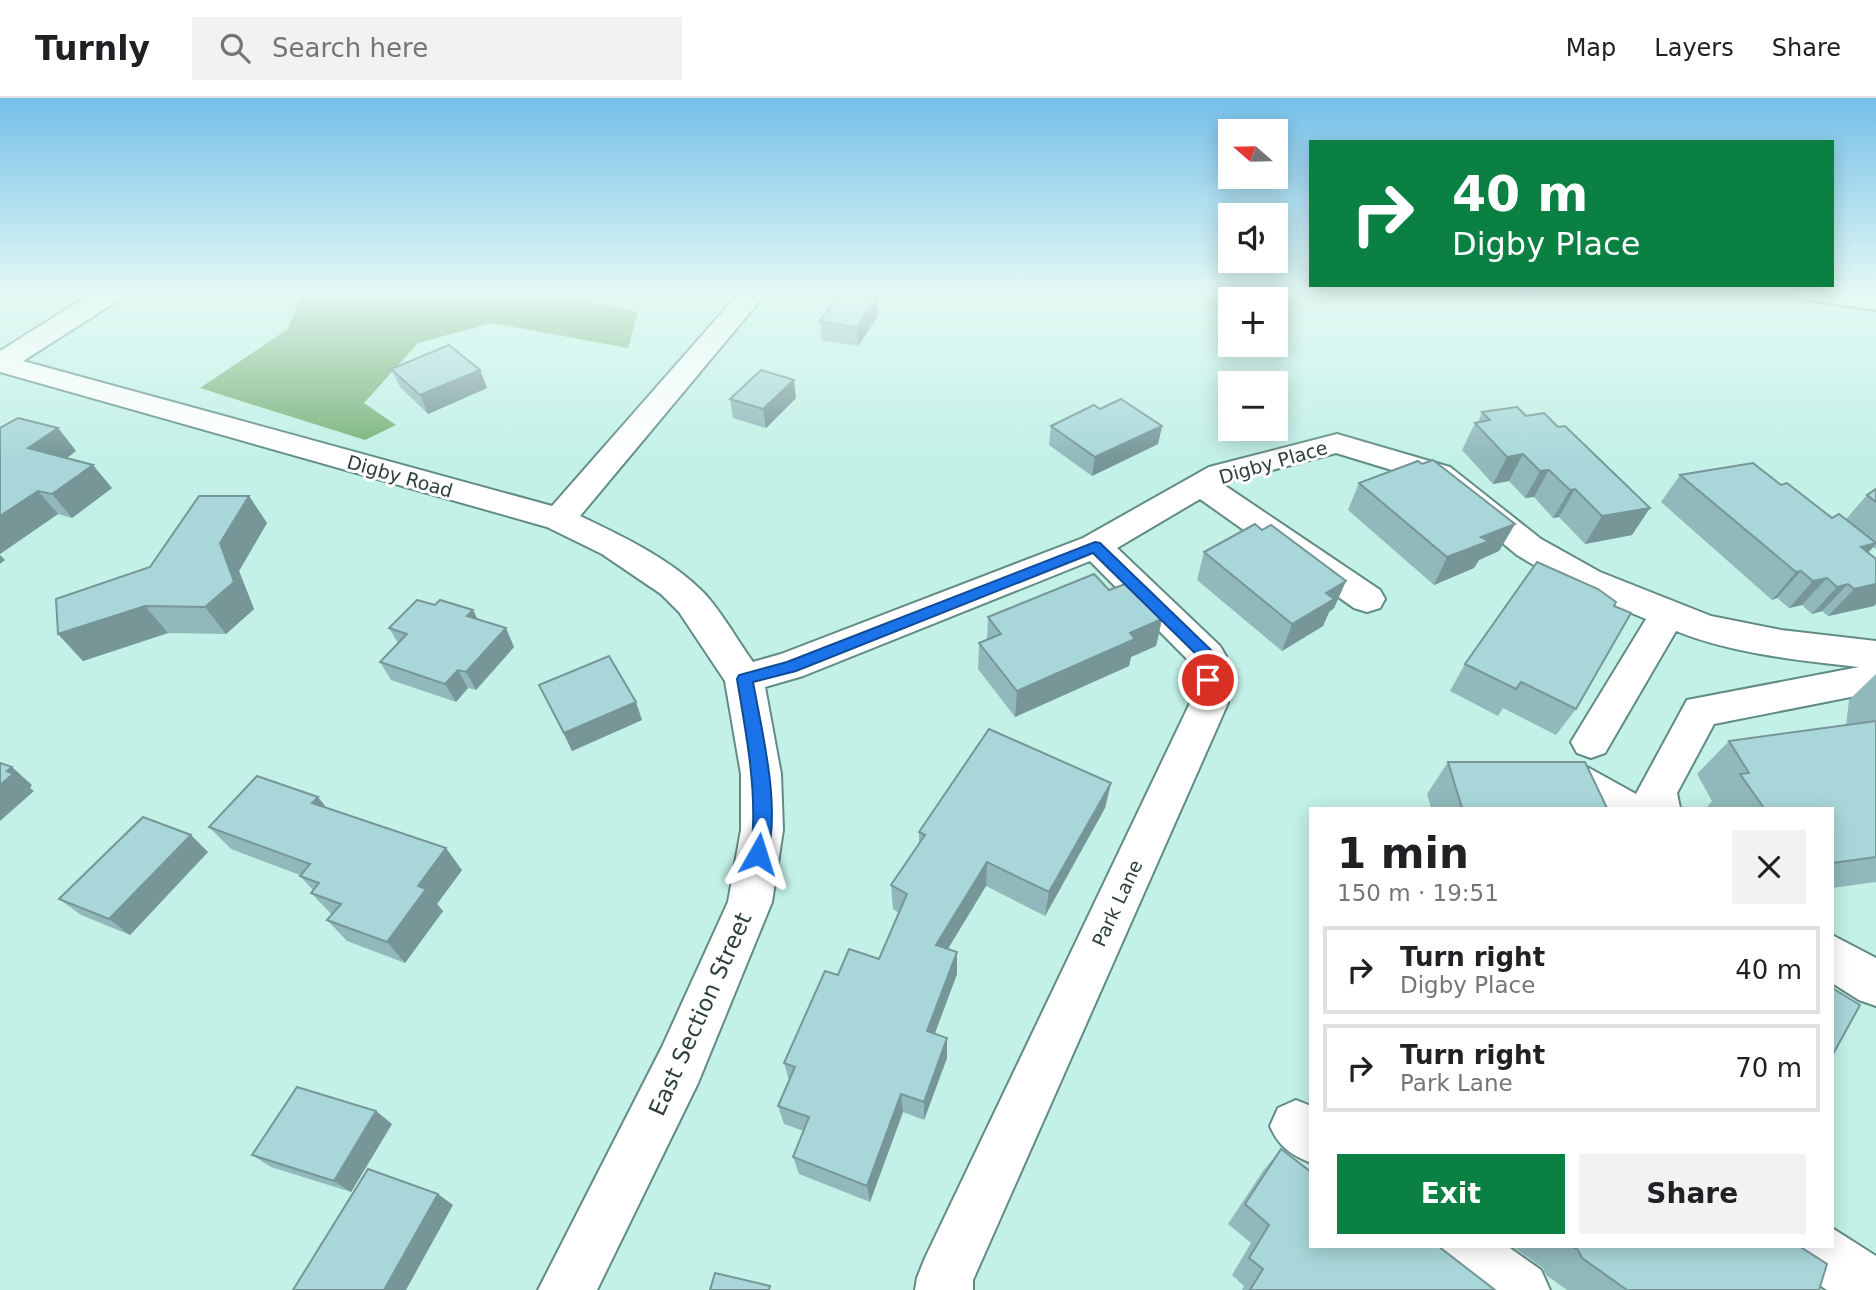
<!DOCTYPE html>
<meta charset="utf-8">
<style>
:root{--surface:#fff;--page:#f2f2f2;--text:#202124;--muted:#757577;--line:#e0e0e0;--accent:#0b8043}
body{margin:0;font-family:"DejaVu Sans",sans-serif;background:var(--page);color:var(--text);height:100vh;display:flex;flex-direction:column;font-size:26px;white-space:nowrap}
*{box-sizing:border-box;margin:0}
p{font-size:23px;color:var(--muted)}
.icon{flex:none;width:38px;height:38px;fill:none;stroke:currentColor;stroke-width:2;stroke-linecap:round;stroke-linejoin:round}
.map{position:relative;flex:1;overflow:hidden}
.details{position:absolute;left:1309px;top:709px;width:525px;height:441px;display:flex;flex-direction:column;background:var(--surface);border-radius:0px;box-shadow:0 4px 18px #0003}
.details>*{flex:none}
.banner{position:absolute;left:1309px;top:42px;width:525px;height:147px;border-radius:0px;box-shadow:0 4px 18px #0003;background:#0b8043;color:#fff;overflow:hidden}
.needle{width:46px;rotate:290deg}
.buttons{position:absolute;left:1218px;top:21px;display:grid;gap:14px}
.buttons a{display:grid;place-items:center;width:70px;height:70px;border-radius:0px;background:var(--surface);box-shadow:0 4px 18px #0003;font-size:35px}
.pin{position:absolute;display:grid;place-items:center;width:60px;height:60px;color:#fff;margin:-30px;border:4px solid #fff;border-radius:50%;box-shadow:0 2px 7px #0007}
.me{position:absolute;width:77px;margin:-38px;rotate:6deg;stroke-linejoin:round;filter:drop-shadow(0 0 5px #0008)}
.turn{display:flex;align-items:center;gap:24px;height:147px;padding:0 28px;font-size:32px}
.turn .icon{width:91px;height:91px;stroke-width:2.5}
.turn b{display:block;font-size:49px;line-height:60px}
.round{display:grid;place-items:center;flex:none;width:74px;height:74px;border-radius:0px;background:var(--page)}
.head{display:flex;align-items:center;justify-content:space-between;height:119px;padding:0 28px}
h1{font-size:42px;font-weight:700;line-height:52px}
.primary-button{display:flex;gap:14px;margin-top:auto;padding:14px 28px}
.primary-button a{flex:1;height:80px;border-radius:0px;background:var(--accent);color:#fff;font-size:28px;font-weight:700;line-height:80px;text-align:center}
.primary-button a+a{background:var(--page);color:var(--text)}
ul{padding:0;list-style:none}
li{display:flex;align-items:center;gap:21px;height:88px;margin:0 14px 10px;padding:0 14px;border:4px solid var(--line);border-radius:0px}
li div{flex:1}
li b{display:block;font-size:26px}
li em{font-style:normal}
header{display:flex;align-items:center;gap:42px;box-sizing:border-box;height:98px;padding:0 35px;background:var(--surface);border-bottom:2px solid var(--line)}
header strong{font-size:33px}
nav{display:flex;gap:38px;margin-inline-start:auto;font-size:24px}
.search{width:490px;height:63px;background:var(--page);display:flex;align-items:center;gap:18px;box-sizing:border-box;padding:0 24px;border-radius:0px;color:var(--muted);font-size:26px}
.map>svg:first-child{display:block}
.forest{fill:#78b278}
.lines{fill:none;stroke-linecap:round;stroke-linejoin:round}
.minor-casing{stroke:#618c83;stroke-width:4}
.minor{fill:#fff;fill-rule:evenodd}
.wall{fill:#91b9bb}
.shaded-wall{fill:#769698}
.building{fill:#a9d7d9;stroke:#769698;stroke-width:2}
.route{fill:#1a73e8;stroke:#114b97;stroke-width:2}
.labels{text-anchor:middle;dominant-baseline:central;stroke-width:6;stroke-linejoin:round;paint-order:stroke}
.street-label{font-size:19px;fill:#2d3f3b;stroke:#fff}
.near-street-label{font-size:23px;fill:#2d3f3b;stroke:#fff}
</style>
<header>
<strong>Turnly</strong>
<div class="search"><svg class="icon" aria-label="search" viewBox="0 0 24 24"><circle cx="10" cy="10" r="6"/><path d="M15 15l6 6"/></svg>Search here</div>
<nav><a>Map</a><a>Layers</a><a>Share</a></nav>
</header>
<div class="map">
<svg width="1876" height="1192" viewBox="0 0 1876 1192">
<rect width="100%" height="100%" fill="#c3f1e7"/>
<polygon class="forest" points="302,194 542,194 638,214 628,250 492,225 418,245 364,305 396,327 365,342 200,290 288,231"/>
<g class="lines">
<g class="minor-casing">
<g id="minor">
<path d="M 94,194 L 126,194 L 122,200 L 23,263 L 552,408 L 740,194 L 767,194 L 580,418 C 622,438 669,460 703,494 C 722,514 737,542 753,564 L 781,556 L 1083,440 L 1209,369 L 1337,336 L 1450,369 L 1541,441 L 1600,474 L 1711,518 L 1781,532 L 1876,543 L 1876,594 L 1714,626 L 1677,695 L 1680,710 C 1640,710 1574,723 1553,682 L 1559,670 L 1574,665 L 1589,670 L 1636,696 L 1687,602 L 1859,569 C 1798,562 1733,556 1676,533 L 1605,655 L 1591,660 L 1577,655 L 1571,644 L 1646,521 L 1576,492 L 1517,457 L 1428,383 L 1336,355 L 1231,383 L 1224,387 L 1380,492 L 1385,501 L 1380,510 L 1367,514 L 1354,510 L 1200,401 L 1117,450 L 1220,548 L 1226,558 L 1228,605 L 973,1182 L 973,1192 L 915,1192 L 917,1180 L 925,1160 L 1190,605 L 1188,562 L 1090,463 L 803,578 L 765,589 L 781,676 L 783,732 L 772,804 L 698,985 L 597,1192 L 538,1192 L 662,949 L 728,804 L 741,732 L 741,676 L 725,583 L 679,514 L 661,496 L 602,456 L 547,429 L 0,274 L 0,253 Z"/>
<polygon points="1794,194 1876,196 1876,212 1807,202 1798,200"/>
<polygon points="1832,837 1876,860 1876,908 1859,902 1832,885"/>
<path d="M 1296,1002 L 1311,1008 L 1311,1065 C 1290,1056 1279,1049 1270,1028 L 1278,1010 Z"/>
<polygon points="1832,1130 1876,1158 1876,1192 1827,1192 1790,1168 1782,1148 1832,1148"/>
<polygon points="1432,1148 1507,1148 1541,1172 1550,1192 1473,1192 1440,1168"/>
</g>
</g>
<use href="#minor" class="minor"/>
</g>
<g class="wall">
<polygon points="878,218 858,248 821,242 820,223"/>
<polygon points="391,271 487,290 428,316 400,289"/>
<polygon points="796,300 766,330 733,320 730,301"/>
<polygon points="1100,311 1162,328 1158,346 1092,378 1049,347 1051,328"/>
<polygon points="1482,314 1526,318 1632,437 1585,446 1559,419 1553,420 1534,399 1525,400 1509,383 1493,386 1462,352 1475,325 1478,324"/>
<polygon points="0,330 58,330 76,353 67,360 112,390 72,420 58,416 0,456"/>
<polygon points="1680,377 1781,387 1832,420 1846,421 1867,397 1876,391 1876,451 1873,449 1868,455 1874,508 1828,518 1822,513 1812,516 1802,507 1789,510 1777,500 1772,502 1661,404"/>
<polygon points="1359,385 1515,426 1499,453 1479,462 1474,470 1434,487 1348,412"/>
<polygon points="249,398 267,425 239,473 254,511 226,536 168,535 83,563 58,536"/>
<polygon points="1204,454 1346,483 1334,510 1329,514 1323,528 1282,553 1197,482"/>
<polygon points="1109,492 1162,521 1156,548 1131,559 1129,568 1015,619 978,571 979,545 987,542 988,519"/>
<polygon points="435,507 473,512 478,522 514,549 476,592 468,590 456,604 391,582 380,564 398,545 389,530"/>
<polygon points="1614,508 1576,611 1556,637 1503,610 1498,618 1450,593 1465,566"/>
<polygon points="1876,576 1876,784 1832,790 1832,710 1708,710 1707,709 1712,703 1697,676 1729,643 1846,628 1849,602"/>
<polygon points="539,587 642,622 572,653"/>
<polygon points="1448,664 1607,710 1431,710 1427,696"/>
<polygon points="1111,685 1105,710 1045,818 986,788 948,851 957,854 957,876 934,936 947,940 947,960 924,1022 903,1014 870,1104 799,1076 793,1059 804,1033 784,1026 778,1008 789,983 784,965 838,877 879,861 899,815 893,811 891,787 919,746 919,734"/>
<polygon points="318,699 326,710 462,772 437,806 443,813 405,865 347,843 327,822 332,817 311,795 313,792 300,778 300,777 231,751 209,729"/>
<polygon points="208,754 130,837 81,817 59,801"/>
<polygon points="392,1026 351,1094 271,1069 252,1057"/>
<polygon points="1281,1051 1311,1148 1495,1192 1242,1192 1244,1188 1232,1177 1251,1145 1228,1126 1263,1073"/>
<polygon points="1512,1148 1799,1148 1819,1192 1567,1192 1546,1177 1543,1170"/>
</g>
<g class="shaded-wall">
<polygon points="877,200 878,218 858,248 857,230"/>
<polygon points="480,272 487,290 428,316 420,297"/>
<polygon points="794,282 796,300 766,330 763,311"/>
<polygon points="1162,328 1158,346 1092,378 1095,359"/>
<polygon points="58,330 76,353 47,374 28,350"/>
<polygon points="1523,356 1509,383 1493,386 1507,359"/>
<polygon points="93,367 112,390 72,420 52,396"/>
<polygon points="1549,372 1534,399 1525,400 1540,373"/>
<polygon points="1575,391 1559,419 1553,420 1570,392"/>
<polygon points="38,393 58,416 0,456 0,418"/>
<polygon points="249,398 267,425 239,473 254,511 226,536 205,509 220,445"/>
<polygon points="1650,410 1632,437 1585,446 1602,418"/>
<polygon points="1515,426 1499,453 1479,462 1474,470 1434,487 1447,459 1481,439"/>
<polygon points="1876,446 1851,473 1861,449"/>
<polygon points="0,457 5,462 0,466"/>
<polygon points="1801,473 1777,500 1772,502 1796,474"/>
<polygon points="1827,480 1802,507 1789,510 1813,483"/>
<polygon points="1346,483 1334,510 1329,514 1323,528 1282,553 1292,526 1326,495"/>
<polygon points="1848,486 1822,513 1812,516 1837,489"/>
<polygon points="1876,486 1876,506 1874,508 1828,518 1854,491"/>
<polygon points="145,508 168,535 83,563 58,536"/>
<polygon points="473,512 482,530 467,518"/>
<polygon points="1162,521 1156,548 1131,559 1129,568 1015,619 1017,593 1130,535"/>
<polygon points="506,530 514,549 476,592 466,574"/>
<polygon points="458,572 468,590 456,604 445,586"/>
<polygon points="636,604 642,622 572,653 564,635"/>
<polygon points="12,669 32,687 30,690 34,693 0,723 0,687 7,673"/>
<polygon points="1111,685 1105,710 1045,818 1049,794"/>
<polygon points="318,699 336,722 312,705"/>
<polygon points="191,737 208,754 130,837 109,821"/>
<polygon points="446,750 462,772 437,806 443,813 405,865 387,844 418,788"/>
<polygon points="987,764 986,788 936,870 936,847"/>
<polygon points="957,854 957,876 928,954 927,933"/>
<polygon points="947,940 947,960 924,1022 924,1004"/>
<polygon points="901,996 903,1014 870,1104 867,1088"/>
<polygon points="376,1013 392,1026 351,1094 334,1083"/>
<polygon points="438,1096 453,1107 406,1192 384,1192"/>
</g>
<g class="building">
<polygon points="840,194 877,200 857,230 820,223"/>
<polygon points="449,247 480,272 420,297 391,271"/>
<polygon points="761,272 794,282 763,311 730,301"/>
<polygon points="1121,301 1162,328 1095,359 1051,328 1094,307 1100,311"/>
<polygon points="1517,309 1526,318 1544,315 1558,329 1565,328 1650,410 1602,418 1575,391 1570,392 1549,372 1540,373 1523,356 1507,359 1475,325 1490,322 1482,314"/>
<polygon points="18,320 58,330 28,350 93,367 52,396 38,393 0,418 0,330"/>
<polygon points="1433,362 1515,426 1481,439 1489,443 1447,459 1359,385 1418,363 1422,366"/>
<polygon points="1753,365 1781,387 1787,385 1832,420 1839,416 1876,445 1861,449 1876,461 1876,486 1854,491 1848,486 1837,489 1827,480 1813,483 1801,473 1796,474 1680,377"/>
<polygon points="1876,391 1876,404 1867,397"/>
<polygon points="199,398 249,398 220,445 234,484 205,509 145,508 58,536 56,501 150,469"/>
<polygon points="1255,426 1262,432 1271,427 1346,483 1326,495 1334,501 1292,526 1204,454"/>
<polygon points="1537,464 1598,491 1616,504 1614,508 1631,515 1576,611 1521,584 1516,591 1465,566"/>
<polygon points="1094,476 1109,492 1128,485 1162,521 1130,535 1135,541 1017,593 979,545 1001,536 988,519"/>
<polygon points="417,502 435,507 440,502 473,512 467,518 506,530 466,574 458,572 445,586 380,564 407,536 389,530"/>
<polygon points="609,558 636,604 564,635 539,587"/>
<polygon points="1876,623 1876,759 1832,765 1832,710 1764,710 1740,676 1749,675 1729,643"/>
<polygon points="989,631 1111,685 1049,794 987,764 936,847 957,854 927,933 947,940 924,1004 901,996 867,1088 793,1059 809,1019 778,1008 795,969 784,965 825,873 838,877 849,851 879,861 907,796 891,787 925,737 919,734"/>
<polygon points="1448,664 1585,664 1607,710 1462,710"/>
<polygon points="0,665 12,669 7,673 13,676 0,687"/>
<polygon points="257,678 318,699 312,705 446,750 418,788 426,791 387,844 327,822 341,806 311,795 319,785 300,778 310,766 209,729"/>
<polygon points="143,719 191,737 109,821 59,801"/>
<polygon points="1832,890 1860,907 1832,958"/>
<polygon points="297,989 376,1013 334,1083 252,1057"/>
<polygon points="1281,1051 1311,1074 1311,1148 1438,1148 1495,1192 1250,1192 1263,1171 1249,1160 1269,1127 1245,1106"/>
<polygon points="368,1071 438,1096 384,1192 293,1192"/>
<polygon points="1571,1148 1799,1148 1827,1166 1819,1192 1627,1192 1582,1160 1578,1152"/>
<polygon points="715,1175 770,1188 769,1192 710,1192"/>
</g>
<linearGradient id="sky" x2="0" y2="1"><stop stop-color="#75c0ea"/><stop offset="0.54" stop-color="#e4f9f4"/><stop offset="1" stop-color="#e4f9f4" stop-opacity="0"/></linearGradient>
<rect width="1876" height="361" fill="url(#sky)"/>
<path class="route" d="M 1095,444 L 1100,445 L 1213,554 L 1216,582 L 1214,586 L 1203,586 L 1200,560 L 1093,455 L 796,573 L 753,584 C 761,629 784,721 764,762 L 758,764 L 752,762 C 747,752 753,740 753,729 C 755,679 745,630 737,581 L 739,577 L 787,564 Z"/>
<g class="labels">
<g class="street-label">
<text transform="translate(1273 364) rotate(-16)">Digby Place</text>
<text transform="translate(400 378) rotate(16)">Digby Road</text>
<text transform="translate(1117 805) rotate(-65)">Park Lane</text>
</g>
<g class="near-street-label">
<text transform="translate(700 916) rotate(-66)">East Section Street</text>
</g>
</g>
</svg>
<div class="buttons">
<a><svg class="needle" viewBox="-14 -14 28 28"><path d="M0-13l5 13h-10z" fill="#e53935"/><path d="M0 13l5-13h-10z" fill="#757577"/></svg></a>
<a><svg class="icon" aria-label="sound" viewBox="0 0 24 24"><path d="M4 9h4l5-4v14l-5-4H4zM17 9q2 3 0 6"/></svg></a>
<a>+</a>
<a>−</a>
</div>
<div class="pin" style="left:1208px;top:582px;background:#d93025"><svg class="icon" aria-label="arrive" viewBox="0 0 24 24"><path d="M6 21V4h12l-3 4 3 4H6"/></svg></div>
<svg class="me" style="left:758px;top:756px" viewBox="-20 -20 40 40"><path d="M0-17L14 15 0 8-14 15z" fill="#1a73e8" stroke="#fff" stroke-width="4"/></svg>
<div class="banner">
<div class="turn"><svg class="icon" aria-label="right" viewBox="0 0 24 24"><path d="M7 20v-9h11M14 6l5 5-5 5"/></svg><div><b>40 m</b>Digby Place</div></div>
</div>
<section class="details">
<div class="head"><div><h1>1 min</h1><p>150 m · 19:51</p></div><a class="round"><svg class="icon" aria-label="close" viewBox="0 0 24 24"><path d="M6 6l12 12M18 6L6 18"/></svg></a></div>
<ul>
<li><svg class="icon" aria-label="right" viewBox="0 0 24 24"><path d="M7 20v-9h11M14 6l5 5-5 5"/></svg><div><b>Turn right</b><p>Digby Place</p></div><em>40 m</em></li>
<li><svg class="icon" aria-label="right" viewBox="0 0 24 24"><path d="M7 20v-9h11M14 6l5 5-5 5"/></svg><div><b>Turn right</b><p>Park Lane</p></div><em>70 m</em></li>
</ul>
<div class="primary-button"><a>Exit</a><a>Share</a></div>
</section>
</div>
